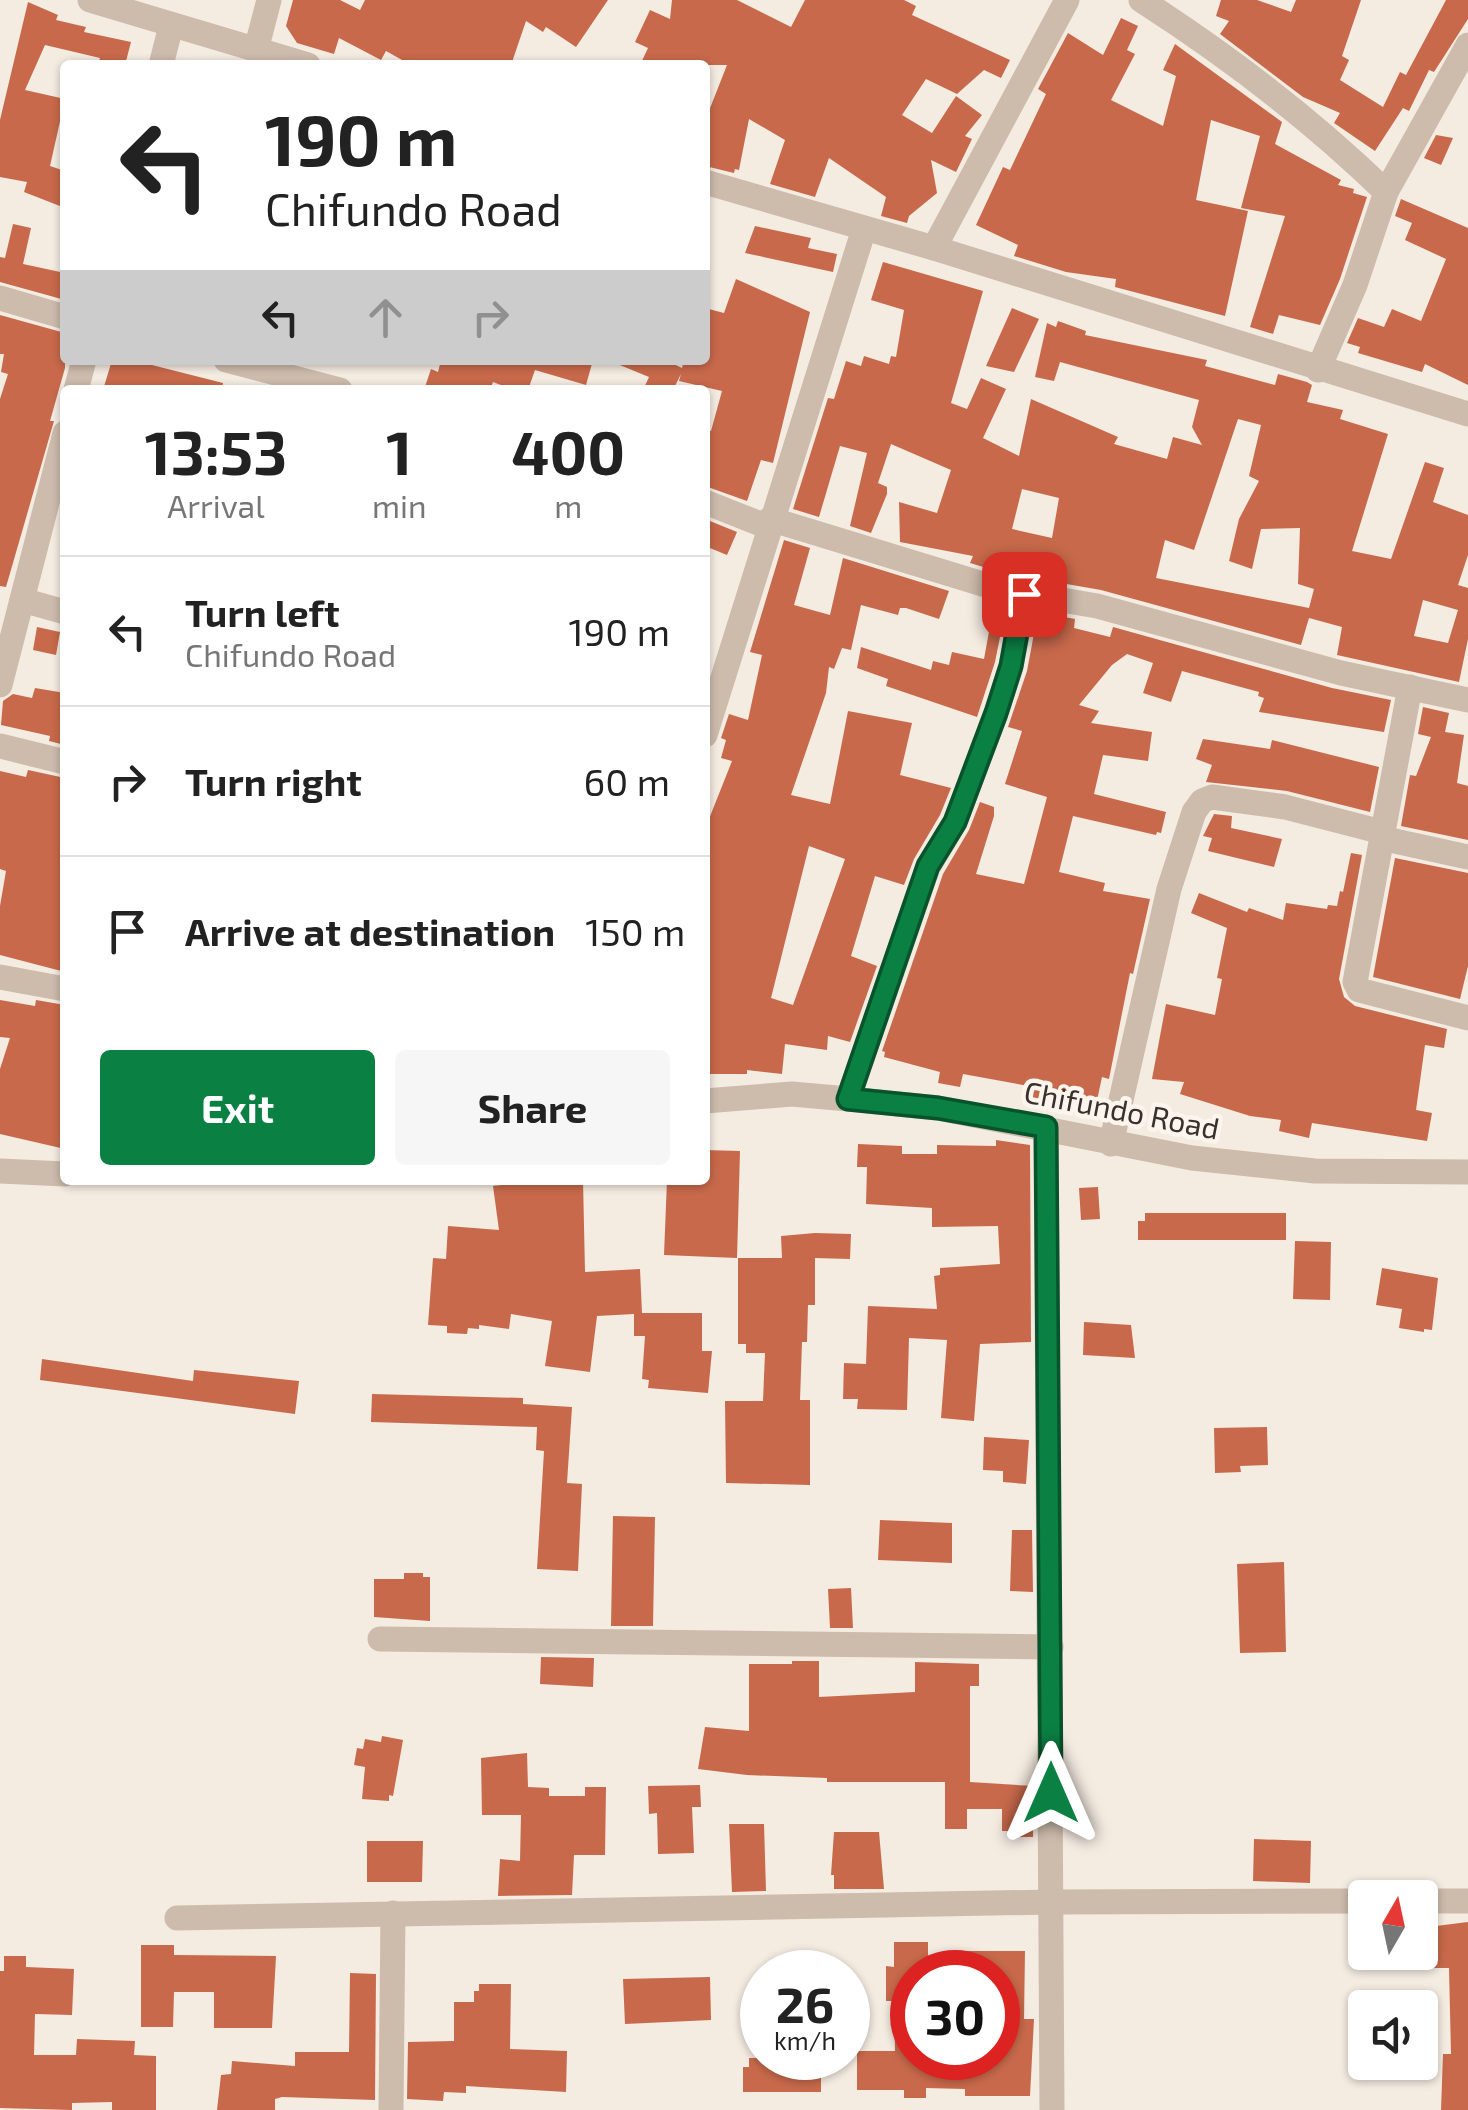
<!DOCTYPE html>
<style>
:root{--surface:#fff;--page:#f6f6f6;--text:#222;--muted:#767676;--line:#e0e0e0;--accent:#0b8043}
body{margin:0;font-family:"Exo 2",sans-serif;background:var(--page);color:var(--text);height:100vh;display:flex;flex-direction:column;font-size:38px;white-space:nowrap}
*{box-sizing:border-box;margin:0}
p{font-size:32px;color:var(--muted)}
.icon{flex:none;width:55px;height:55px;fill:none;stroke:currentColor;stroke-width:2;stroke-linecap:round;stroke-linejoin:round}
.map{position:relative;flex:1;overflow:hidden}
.drawer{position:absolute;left:60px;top:385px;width:650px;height:800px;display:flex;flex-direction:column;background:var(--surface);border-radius:10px;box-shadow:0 2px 8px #0004}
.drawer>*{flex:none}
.guide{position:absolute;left:60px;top:60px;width:650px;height:305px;border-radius:10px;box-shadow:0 2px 8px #0004;background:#fff;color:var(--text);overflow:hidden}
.needle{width:65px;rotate:9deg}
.controls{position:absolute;left:1348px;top:1880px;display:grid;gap:20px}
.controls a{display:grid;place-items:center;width:90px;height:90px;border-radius:10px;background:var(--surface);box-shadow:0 2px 8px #0004;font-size:50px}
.speed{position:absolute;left:740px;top:1950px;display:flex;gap:20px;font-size:50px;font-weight:700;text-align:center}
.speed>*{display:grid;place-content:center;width:130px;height:130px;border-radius:50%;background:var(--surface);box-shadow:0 2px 8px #0004;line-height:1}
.speed small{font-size:25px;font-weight:400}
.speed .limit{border:15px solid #d22;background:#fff;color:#111}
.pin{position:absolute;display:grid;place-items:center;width:85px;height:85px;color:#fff;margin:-42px;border-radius:20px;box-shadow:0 5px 15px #0006}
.me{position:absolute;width:110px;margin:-55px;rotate:0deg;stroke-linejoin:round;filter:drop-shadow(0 0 8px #0008)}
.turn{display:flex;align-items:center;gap:35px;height:210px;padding:0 40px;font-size:45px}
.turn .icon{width:130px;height:130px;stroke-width:2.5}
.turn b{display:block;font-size:70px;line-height:85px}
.lanes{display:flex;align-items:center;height:95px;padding:0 40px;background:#0003;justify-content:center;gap:50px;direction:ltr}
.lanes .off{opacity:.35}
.eta{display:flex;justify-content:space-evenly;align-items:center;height:170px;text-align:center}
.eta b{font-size:60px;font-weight:700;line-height:70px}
.action{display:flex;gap:20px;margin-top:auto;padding:20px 40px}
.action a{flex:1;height:115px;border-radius:10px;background:var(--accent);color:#fff;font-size:40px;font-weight:700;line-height:115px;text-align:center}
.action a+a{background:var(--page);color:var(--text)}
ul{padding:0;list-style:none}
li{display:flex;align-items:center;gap:30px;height:150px;padding:0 40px;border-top:2px solid var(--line)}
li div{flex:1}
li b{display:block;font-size:38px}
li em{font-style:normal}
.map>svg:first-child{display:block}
.building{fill:#c8694b;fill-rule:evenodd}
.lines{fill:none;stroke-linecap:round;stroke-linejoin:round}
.minor{stroke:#cdbbac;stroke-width:25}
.tertiary{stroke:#cdbbac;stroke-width:25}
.route-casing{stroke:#07532c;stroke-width:25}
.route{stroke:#0b8043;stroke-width:18}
.labels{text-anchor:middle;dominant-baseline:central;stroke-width:9;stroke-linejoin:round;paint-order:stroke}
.street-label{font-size:30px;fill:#3b302b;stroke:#fbf5ee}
</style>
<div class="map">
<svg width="1468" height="2110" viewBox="0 0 1468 2110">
<rect width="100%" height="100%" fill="#f4ebe1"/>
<g class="building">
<polygon points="293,0 340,0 360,10 365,0 608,0 576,47 546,27 543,32 526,21 511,65 411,65 386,51 381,60 339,38 334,54 297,43 286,26"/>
<polygon points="672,0 737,0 791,27 805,0 904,0 916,6 912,15 1010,60 1001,78 984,70 957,94 926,79 902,115 932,133 956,96 982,115 965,136 972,139 956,172 931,160 937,193 909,216 907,223 881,216 886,197 829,158 815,197 770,184 785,140 749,119 739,170 735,169 734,173 705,166 705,121 727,65 640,65 648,48 635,42 650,10 670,19"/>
<polygon points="1221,0 1257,0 1291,12 1296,0 1361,0 1342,56 1349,60 1340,80 1383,107 1400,72 1406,75 1446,0 1468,0 1468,19 1434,72 1429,70 1409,111 1403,108 1375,151 1334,123 1340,113 1303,97 1220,34 1229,21 1216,16"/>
<polygon points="28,2 58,15 56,20 86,27 84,32 131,42 125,65 98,65 100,58 45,45 25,90 65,99 50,166 65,171 65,208 24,192 27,182 0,177 0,120"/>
<polygon points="1121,18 1138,26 1127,50 1135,54 1111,100 1163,126 1176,76 1163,70 1175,44 1282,122 1275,144 1341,180 1338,185 1354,189 1353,193 1367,197 1340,279 1320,325 1279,315 1273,334 1250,327 1285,216 1241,208 1260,136 1211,120 1196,200 1248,211 1225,316 1115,287 1116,279 1066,272 1014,256 1018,245 976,225 1003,167 1010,170 1046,94 1038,89 1068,33 1103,55"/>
<polygon points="1436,135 1453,138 1441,165 1424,158"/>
<polygon points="1401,199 1468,228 1468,385 1425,364 1422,372 1358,353 1360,347 1347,343 1358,318 1384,327 1392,309 1421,321 1446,259 1405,240 1412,223 1395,216"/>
<polygon points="13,224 31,228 23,264 65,273 65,300 0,282 0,257 5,258"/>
<polygon points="755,226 811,238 808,248 837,254 833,272 745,253"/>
<path d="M 883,262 L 983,291 L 951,403 L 967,409 L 981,378 L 1006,389 L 983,438 L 1019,456 L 1031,399 L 1118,437 L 1114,444 L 1167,459 L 1173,437 L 1202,445 L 1192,427 L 1199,400 L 1060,362 L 1054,381 L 1035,377 L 1047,323 L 1056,327 L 1058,321 L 1086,331 L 1085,335 L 1207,360 L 1205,366 L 1275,385 L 1278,374 L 1307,382 L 1312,385 L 1307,402 L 1343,410 L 1340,419 L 1388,434 L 1352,551 L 1391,559 L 1425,462 L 1444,468 L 1433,502 L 1468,515 L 1468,555 L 1458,585 L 1468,588 L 1468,639 L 1459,682 L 1337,655 L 1342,627 L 1309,618 L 1301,645 L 1101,590 L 1003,573 L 970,563 L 973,556 L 900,542 L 899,502 L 937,513 L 951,470 L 891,444 L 878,483 L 887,487 L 887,494 L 871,533 L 850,526 L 867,453 L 840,446 L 819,517 L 793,509 L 828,398 L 834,399 L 846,361 L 861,366 L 864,356 L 889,364 L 891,356 L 896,357 L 904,310 L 871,300 ZM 1238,419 L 1261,425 L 1249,476 L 1259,481 L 1239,519 L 1229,561 L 1252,569 L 1261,529 L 1300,528 L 1298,584 L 1314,589 L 1309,608 L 1156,578 L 1165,540 L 1194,550 ZM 1022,489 L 1059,498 L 1052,538 L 1012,529 ZM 1423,600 L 1458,610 L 1448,643 L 1414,636 Z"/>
<polygon points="736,279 810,312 773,463 761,460 747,501 705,486 705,429 711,431 722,391 679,381 681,374 673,390 643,390 649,377 610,361 665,360 682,368 684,360 705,360 705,308 724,313"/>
<polygon points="1012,308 1039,319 1014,372 986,366"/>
<polygon points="0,315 65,333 65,368 50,421 54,421 6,587 0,586 0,399 8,374 1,372 4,354 0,354"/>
<polygon points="112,360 145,360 144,363 223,383 222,390 103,390"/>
<polygon points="441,360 593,360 586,385 535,370 528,390 514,390 493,382 490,390 424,390 431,369 438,372"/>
<polygon points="705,519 737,532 727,555 705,546"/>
<path d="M 784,540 L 810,548 L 794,605 L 830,615 L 843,558 L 949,591 L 939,619 L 906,608 L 900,608 L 898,615 L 861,605 L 851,650 L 842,648 L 834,669 L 829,667 L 826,693 L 791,795 L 830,804 L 848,711 L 912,723 L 900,775 L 951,788 L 940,815 L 914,859 L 904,885 L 875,876 L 851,956 L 877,966 L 850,1042 L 828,1036 L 827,1050 L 785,1044 L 782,1074 L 747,1070 L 747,1074 L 705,1074 L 705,818 L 709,819 L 732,761 L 721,758 L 726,740 L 721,738 L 729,714 L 748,720 L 762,655 L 750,652 ZM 809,846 L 845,859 L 793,1005 L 771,998 Z"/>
<polygon points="994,604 1006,607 995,662 977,717 886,686 888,679 857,668 861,647 931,670 933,661 949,665 952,652 984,659"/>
<polygon points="1038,612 1075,619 1074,628 1110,637 1113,627 1332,688 1391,700 1384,732 1259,712 1264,698 1258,696 1259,692 1182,671 1171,702 1143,693 1153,663 1127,654 1112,665 1079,705 1099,711 1091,723 1152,732 1148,761 1103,755 1094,794 1166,812 1161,833 1157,832 1156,835 1073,816 1059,872 1105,883 1103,891 1150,899 1133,974 1130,973 1109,1079 1102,1077 1093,1119 1029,1100 1029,1086 963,1074 960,1087 938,1083 940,1072 884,1057 885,1052 882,1051 943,874 969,830 980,802 994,807 994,816 976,874 1024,884 1047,797 1005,784 1022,731 1008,727 1027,671"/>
<polygon points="37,627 60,632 56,655 33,650"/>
<polygon points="35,688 65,693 65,745 49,741 50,736 1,725 3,701 13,694 32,698"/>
<polygon points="1423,707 1449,713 1445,732 1464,735 1457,783 1468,786 1468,840 1401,826 1410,775 1416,776 1431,737 1418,734"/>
<polygon points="1203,739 1270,749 1272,740 1379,767 1370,812 1287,791 1206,782 1212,765 1196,759"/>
<polygon points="28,770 65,778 65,972 0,955 0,906 6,871 0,869 0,771 26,777"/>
<polygon points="1214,814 1232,816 1231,828 1282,839 1274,867 1208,851 1212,838 1203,836"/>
<polygon points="1351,853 1362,855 1339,979 1344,997 1355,1006 1447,1029 1444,1048 1425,1045 1416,1110 1432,1113 1427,1141 1312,1123 1309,1138 1279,1131 1281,1120 1250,1116 1180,1094 1184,1082 1152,1079 1166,1004 1215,1015 1222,979 1217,978 1227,928 1191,913 1199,893 1247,912 1249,908 1283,920 1286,903 1327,909 1328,905 1337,906 1340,891 1343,892"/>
<polygon points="1395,858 1468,873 1468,966 1460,999 1373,977"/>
<polygon points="0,1000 35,1006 36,1000 65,1005 65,1149 0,1134 0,1069 10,1038 0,1037"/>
<polygon points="996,1140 1030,1145 1031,1342 980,1344 974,1421 941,1418 947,1340 909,1338 907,1410 857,1409 858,1399 843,1399 844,1363 866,1364 868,1306 937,1309 934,1276 940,1275 940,1268 1000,1264 998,1226 932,1227 932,1208 866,1204 867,1167 857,1167 858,1144 902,1146 902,1154 937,1154 937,1145 996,1146"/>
<polygon points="705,1150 740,1151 737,1258 664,1255 667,1180 705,1180"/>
<polygon points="543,1180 583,1180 585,1272 640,1269 642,1313 702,1313 702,1351 712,1351 708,1393 648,1388 649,1380 642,1379 645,1336 634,1336 634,1314 597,1316 590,1372 545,1366 552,1321 511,1314 509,1329 479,1325 479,1329 468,1328 467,1334 447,1333 447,1326 428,1325 433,1258 446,1259 448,1226 499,1230 493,1186"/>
<polygon points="1098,1187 1100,1219 1081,1220 1079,1188"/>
<polygon points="1145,1213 1286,1213 1286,1240 1138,1240 1138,1221 1145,1221"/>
<polygon points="815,1233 851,1234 850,1259 815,1258 815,1305 808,1305 807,1342 802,1342 800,1400 810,1400 810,1485 726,1483 725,1401 763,1401 765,1353 746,1353 746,1344 738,1344 738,1258 782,1258 781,1236"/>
<polygon points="1295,1241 1331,1242 1330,1300 1293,1299"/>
<polygon points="1382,1268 1438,1278 1432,1330 1424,1329 1424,1332 1399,1328 1402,1309 1376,1305"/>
<polygon points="1084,1322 1131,1325 1135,1358 1083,1355"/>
<polygon points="42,1359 193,1381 194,1370 299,1381 295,1414 40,1380"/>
<polygon points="372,1394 523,1398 523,1404 572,1407 567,1483 582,1484 578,1571 537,1569 544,1451 536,1450 537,1427 371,1422"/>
<polygon points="1267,1427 1268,1465 1240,1466 1241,1472 1215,1473 1214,1428"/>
<polygon points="984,1437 1029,1440 1026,1484 1003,1482 1003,1471 983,1470"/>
<polygon points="613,1516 655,1517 653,1626 611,1626"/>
<polygon points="880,1520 952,1523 952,1563 878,1560"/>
<polygon points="1012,1530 1032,1530 1033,1592 1010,1591"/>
<polygon points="1284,1562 1286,1652 1240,1653 1237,1564"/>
<polygon points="404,1573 423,1573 423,1577 430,1577 430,1621 374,1617 374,1579 404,1579"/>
<polygon points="851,1588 853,1628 830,1628 828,1589"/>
<polygon points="541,1657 594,1658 593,1687 540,1684"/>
<polygon points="792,1661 819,1661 819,1697 915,1692 915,1662 979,1664 979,1686 970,1686 970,1782 1033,1786 1033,1837 1012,1837 1013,1831 1002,1831 1002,1809 967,1809 967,1829 945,1829 945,1782 827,1782 827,1778 747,1775 698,1769 705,1727 749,1731 749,1664 792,1664"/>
<polygon points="382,1736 403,1740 393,1796 389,1795 389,1801 362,1799 365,1767 354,1765 357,1748 363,1749 365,1739 381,1742"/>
<polygon points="527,1753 528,1787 549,1788 549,1796 585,1796 585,1787 606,1787 605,1855 574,1855 572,1895 498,1896 500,1859 520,1861 521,1815 482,1815 481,1758"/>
<polygon points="700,1785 701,1807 692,1807 694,1853 658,1854 657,1813 649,1814 648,1786"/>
<polygon points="729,1824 764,1824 766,1891 732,1892"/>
<polygon points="834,1832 879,1832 884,1889 834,1889 834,1875 831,1875"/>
<polygon points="1254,1839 1311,1841 1310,1883 1253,1881"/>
<polygon points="367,1841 423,1841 422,1882 367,1882"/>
<polygon points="1468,1922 1468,2110 1441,2110 1443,2054 1451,2054 1449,1968 1423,1968 1423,1961 1420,1961 1420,1928"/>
<polygon points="894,1942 928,1942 928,1972 912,1972 912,2058 998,2058 998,1972 966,1972 965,1951 1025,1951 1024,2019 1034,2019 1030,2096 965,2096 965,2089 926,2088 926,2098 904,2098 904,2090 857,2090 857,2051 895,2051 894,2001 886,2001 886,1966 894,1967"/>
<polygon points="141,1945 174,1945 174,1955 276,1956 272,2028 214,2028 214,1992 174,1992 173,2027 141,2027"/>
<polygon points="4,1956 26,1956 26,1967 74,1969 72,2015 35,2014 34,2055 76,2055 77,2039 135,2041 134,2055 156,2056 156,2110 112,2110 112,2102 72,2103 72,2110 0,2108 0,1971 4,1971"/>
<polygon points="350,1973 376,1974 375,2100 282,2097 275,2099 275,2110 217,2110 221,2075 231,2074 232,2061 295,2066 295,2052 349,2052"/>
<polygon points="710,1977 711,2020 625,2024 623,1979"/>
<polygon points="479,1984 511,1984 510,2049 567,2051 566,2092 466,2086 466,2093 444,2092 443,2101 407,2099 408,2042 454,2041 454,2002 474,2002 474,1991 479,1991"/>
<polygon points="749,2058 821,2058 821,2092 743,2092 743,2067 749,2067"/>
</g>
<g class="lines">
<g class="minor">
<polyline points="90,0 308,65"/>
<path d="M 1141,0 C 1228,56 1312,120 1386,192 L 1355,285 L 1318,370"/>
<polyline points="256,50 269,0"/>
<polyline points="161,65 171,26"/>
<polyline points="705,182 934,248 1468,414"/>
<polyline points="1386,192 1468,45"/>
<polyline points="934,248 1067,0"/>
<polyline points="0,298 65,317"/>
<polyline points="226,360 340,390"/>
<polyline points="76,390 84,360"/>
<polyline points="705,502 768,527"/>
<polyline points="770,519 999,589 1097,606 1341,673 1468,700"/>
<polyline points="22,600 65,612"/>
<polyline points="0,685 65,433"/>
<polyline points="1410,687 1355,982 1359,990 1468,1018"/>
<polyline points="705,735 864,229"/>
<polyline points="0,746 65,762"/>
<polyline points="1381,838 1468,857"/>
<polyline points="0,977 65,989"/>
<polyline points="848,1099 928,867 955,822 996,713 1011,666 1025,594"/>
<polyline points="1046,1127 1052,2110"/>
<polyline points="1111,1144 1169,889 1194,812 1202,801 1212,797 1285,807 1382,832"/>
<polyline points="380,1639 1051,1647"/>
<polyline points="1420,1901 1468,1901"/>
<polyline points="177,1918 1052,1902 1365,1901"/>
<polyline points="391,2110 393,1913"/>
</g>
<g class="tertiary">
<polyline points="705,1101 792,1094 848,1099 938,1108 1192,1158 1315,1171 1468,1172"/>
<polyline points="0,1171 65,1174"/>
</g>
</g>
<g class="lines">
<g class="route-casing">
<polyline id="route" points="1024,594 1011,666 996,713 955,822 928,866 848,1099 938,1108 1046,1127 1051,1793"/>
</g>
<use href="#route" class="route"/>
</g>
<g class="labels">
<g class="street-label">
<text transform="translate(1122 1109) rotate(11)">Chifundo Road</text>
</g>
</g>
</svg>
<div class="controls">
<a><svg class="needle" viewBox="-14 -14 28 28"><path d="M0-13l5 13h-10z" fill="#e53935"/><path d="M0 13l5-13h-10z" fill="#767676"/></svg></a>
<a><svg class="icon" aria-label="sound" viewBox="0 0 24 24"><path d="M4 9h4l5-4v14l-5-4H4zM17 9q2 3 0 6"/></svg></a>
</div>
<div class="speed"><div>26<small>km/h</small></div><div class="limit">30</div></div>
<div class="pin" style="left:1024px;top:594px;background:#d93025"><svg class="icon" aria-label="arrive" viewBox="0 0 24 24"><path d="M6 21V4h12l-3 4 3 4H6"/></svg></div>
<svg class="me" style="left:1051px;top:1793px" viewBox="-20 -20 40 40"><path d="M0-17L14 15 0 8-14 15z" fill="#0b8043" stroke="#fff" stroke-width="4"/></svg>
<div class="guide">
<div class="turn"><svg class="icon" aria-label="left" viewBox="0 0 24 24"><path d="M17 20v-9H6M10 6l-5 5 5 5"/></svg><div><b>190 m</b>Chifundo Road</div></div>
<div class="lanes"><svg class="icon" aria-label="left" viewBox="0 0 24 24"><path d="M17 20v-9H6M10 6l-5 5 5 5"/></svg><svg class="icon off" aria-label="ahead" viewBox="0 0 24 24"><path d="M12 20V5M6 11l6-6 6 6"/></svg><svg class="icon off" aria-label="right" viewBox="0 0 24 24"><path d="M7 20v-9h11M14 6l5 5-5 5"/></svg></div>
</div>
<section class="drawer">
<div class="eta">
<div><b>13:53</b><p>Arrival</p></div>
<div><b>1</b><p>min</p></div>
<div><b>400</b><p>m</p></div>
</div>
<ul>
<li><svg class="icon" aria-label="left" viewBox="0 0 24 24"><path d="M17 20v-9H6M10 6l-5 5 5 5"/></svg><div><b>Turn left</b><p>Chifundo Road</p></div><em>190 m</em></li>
<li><svg class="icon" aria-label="right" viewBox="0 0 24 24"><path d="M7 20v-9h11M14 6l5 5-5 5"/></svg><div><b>Turn right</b></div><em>60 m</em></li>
<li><svg class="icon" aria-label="arrive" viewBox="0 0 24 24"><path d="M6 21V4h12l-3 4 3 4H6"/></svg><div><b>Arrive at destination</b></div><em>150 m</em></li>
</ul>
<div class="action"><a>Exit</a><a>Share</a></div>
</section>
</div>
